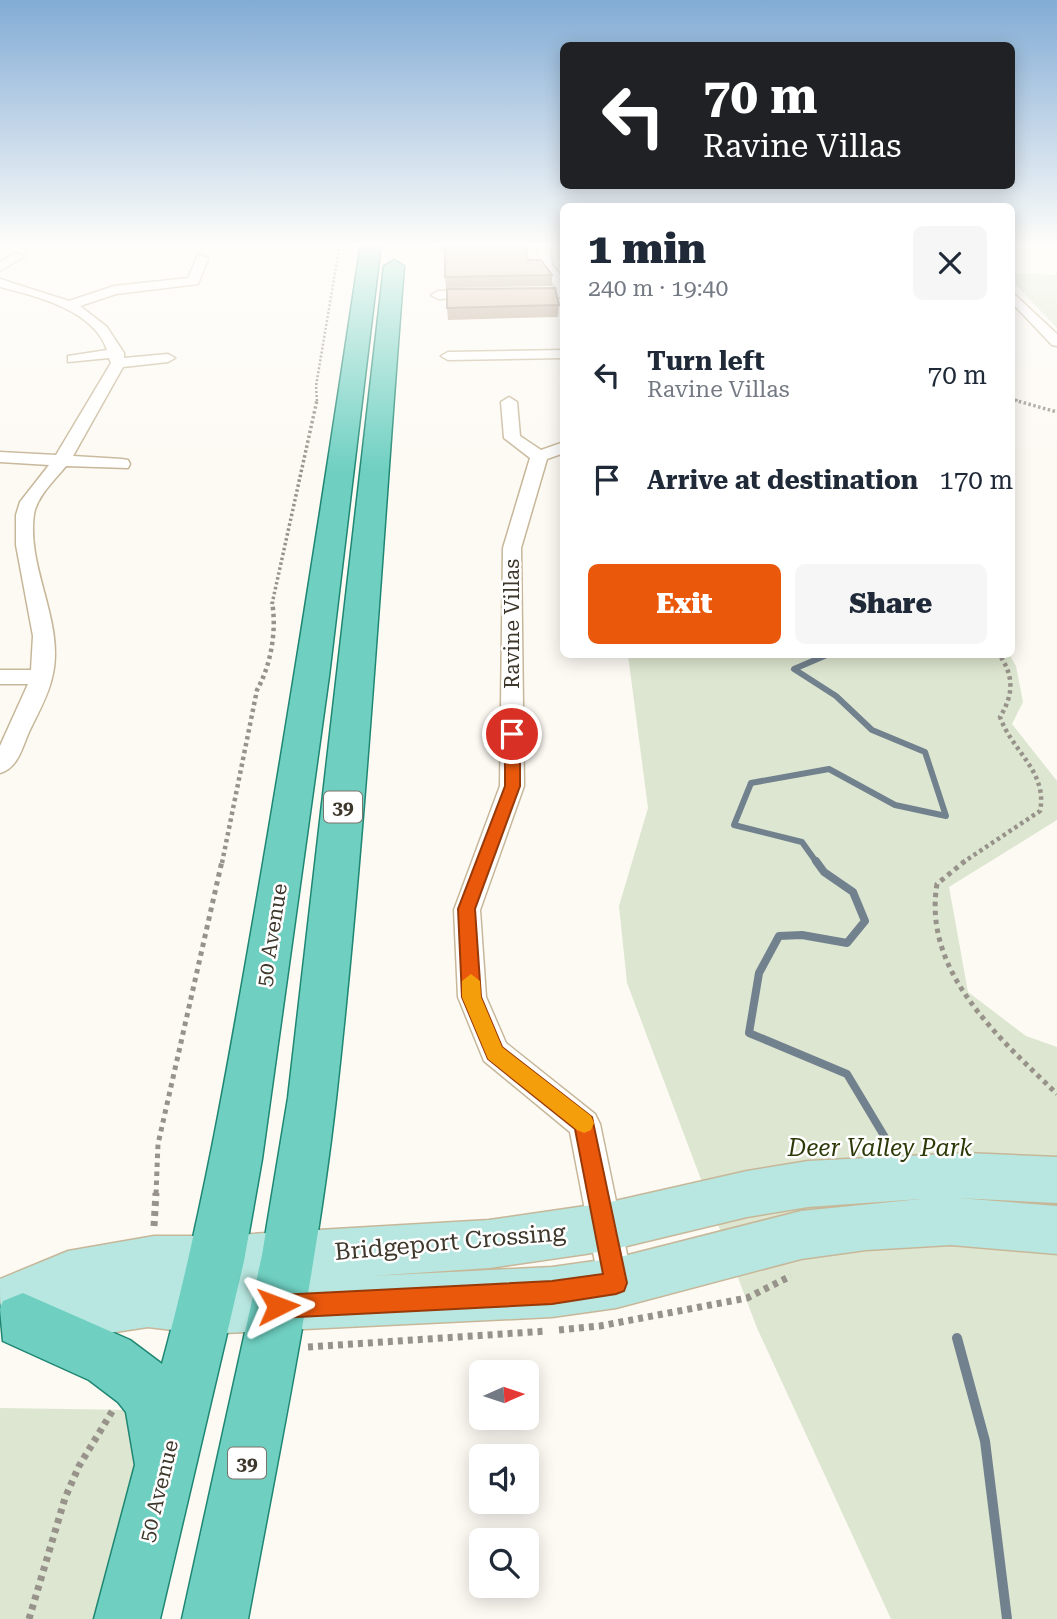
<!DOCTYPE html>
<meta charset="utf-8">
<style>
:root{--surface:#fff;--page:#f6f6f7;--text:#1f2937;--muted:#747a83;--accent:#ea580c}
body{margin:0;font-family:"Roboto Serif",serif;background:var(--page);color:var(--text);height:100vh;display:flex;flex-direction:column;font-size:26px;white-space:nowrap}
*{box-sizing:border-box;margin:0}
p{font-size:23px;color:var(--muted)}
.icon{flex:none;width:38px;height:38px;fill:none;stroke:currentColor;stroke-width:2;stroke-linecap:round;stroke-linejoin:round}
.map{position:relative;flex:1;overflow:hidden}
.side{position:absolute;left:560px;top:203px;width:455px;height:455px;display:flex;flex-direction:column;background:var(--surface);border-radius:10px;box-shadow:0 4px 18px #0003}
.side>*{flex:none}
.banner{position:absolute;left:560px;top:42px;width:455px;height:147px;border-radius:10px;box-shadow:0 4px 18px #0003;background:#202124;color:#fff;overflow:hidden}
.needle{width:46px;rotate:87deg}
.tools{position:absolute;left:469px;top:1360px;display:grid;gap:14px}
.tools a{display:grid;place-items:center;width:70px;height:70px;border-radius:10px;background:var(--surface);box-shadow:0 4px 18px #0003;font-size:35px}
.pin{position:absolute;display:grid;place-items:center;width:60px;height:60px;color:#fff;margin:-30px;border:4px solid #fff;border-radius:50%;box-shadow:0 2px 7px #0007}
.me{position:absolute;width:77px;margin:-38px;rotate:87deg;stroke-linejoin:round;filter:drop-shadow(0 0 5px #0008)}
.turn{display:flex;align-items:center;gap:24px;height:147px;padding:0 28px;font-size:32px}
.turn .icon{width:91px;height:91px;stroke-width:2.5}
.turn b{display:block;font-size:49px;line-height:60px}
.round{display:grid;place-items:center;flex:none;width:74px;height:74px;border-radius:10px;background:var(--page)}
.overview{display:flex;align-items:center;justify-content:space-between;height:119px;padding:0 28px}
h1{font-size:42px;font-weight:800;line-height:52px}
.primary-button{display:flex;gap:14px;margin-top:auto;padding:14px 28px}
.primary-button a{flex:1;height:80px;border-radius:10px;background:var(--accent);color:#fff;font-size:28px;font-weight:800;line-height:80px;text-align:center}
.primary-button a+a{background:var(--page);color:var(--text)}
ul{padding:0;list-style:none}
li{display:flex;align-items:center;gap:21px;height:105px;padding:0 28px}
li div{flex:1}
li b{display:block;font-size:26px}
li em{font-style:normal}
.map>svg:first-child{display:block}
.green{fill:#dde6d0}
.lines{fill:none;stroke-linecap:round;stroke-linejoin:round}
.stream-far2{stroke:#72818e;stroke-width:6}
.stream-far1{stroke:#72818e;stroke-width:8}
.stream{stroke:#72818e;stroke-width:10}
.street-casing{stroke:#c7b799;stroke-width:3}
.secondary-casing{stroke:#c7b799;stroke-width:3}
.primary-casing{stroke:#1f8672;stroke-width:3}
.path-far4{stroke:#98938a;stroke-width:2.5;stroke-dasharray:2 2;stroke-linecap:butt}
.path-far3{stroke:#98938a;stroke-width:3.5;stroke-dasharray:2.5 2.5;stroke-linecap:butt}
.path-far2{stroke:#98938a;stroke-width:4.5;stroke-dasharray:3.5 3.5;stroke-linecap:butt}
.path-far1{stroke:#98938a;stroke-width:5;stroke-dasharray:4.5 4.5;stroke-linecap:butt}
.path{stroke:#98938a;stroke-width:7;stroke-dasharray:5 5;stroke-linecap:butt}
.street{fill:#fff;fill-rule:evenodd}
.secondary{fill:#b7e7e0;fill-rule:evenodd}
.primary{fill:#6fd0c2;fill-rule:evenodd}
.wall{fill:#b9a38e}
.building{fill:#d7bea5;stroke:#968574;stroke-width:2}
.route{fill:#ea580c;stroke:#983908;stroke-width:2}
.slow{fill:#f59e0b}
.labels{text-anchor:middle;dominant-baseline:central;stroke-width:5;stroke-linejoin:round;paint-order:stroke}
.shield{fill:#fff;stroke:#78736b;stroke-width:2}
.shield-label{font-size:19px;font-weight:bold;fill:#3e372b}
.street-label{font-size:21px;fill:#3e372b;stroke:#fff}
.near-park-label{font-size:24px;font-style:italic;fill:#2c3a08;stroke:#fff}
.near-street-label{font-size:24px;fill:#3e372b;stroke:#fff}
</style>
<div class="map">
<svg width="1057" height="1619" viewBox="0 0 1057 1619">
<rect width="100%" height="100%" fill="#fdfaf4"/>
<g class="green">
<polygon points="1012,273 1057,275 1057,328 1012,281"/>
<polygon points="1009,654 1016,666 1023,702 1012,724 1057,781 1057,820 949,887 968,992 1026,1036 1057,1047 1057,1619 891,1619 757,1328 627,983 619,906 648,808 628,655"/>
<polygon points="0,1408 133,1410 136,1512 101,1619 0,1619"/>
</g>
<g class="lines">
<g class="stream-far2">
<polyline points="893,654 905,654"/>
<polyline points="817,863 802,842 734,825 751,783 829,769 895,805 946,816 925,752 872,730 836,696 794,669 829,654"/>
</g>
<polyline class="stream-far1" points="816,861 824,872 853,892 865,921 847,943 802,935 779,936 759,973 749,1033 847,1074 886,1139"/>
<polyline class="stream" points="957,1338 985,1441 1007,1619"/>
<g class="street-casing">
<g id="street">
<polygon points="435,243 549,243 552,265 564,279 564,297 523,298 516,294 523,290 557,289 540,265 537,243 531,247 440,248"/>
<polygon points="15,253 25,256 0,271 0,262"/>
<path d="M 198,255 L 208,258 L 198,284 L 116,294 L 80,306 L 107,327 L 124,353 L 124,358 L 168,354 L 175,358 L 168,362 L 123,367 L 73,456 L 122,459 L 128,460 L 130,464 L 128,468 L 66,466 C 55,480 37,496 34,514 C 26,569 66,623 52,678 C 48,696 37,715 29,732 C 22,748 18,768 0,773 L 0,746 L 28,684 L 0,684 L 0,670 L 31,670 L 33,636 L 16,545 L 16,515 L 20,502 L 49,465 L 0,462 L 0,452 L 56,455 L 111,363 L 109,358 L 68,362 L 68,356 L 107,350 C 94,310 36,296 0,287 L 0,279 L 69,301 L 114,286 L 188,278 Z"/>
<polygon points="480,290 487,294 485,297 438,299 431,295 438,291"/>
<polygon points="1012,292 1057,334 1057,346 1052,345 1012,303"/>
<polygon points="564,350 564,358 448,360 441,356 448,352"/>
<polygon points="509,397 517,402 520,436 541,450 564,442 564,453 547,459 521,548 524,786 480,910 486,997 506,1043 595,1114 600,1124 633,1283 628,1295 616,1300 604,1295 599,1283 570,1132 484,1061 458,997 454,910 500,786 503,548 530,458 504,438 501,402"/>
</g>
</g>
<g class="secondary-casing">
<path id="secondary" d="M 966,1153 L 1057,1157 L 1057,1203 L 958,1198 L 1057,1206 L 1057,1254 L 951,1245 L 866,1250 L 801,1259 L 616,1308 L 552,1317 L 205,1334 L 148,1327 L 24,1346 C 0,1332 0,1313 0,1279 L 68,1251 L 154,1236 L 217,1236 L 489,1220 L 606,1203 L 747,1171 L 808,1161 ZM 921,1199 L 801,1211 L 616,1258 L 552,1267 L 371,1276 L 489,1268 L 606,1251 L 747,1217 L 808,1207 Z"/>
</g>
<g class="primary-casing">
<g id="primary">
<path d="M 361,243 L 381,243 L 329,676 L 262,1159 L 244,1261 L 160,1619 L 94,1619 L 135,1465 L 126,1412 L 118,1402 L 89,1380 L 3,1341 L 0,1309 L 3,1301 L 23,1293 L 130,1340 L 162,1364 C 203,1213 229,1059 256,904 C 294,684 328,464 361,243 Z"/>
<path d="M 394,260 L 404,266 C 382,543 367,822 336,1099 C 316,1274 280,1446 248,1619 L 182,1619 L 262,1255 L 288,1098 L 384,266 Z"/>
</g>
</g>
<g class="path-far4">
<polyline points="1012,399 1020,401"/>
<polyline points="317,401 316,386 340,243"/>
</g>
<g class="path-far3">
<polyline points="1014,400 1057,412"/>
<polyline points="272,604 317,400"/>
</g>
<g class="path-far2">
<path d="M 222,863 L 257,690 C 271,665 277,630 272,602"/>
<path d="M 962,863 L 1040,811 C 1048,772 1012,751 1000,717 C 1014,694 1014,676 999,654"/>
</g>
<g class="path-far1">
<path d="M 965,861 L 937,884 C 922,973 1001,1039 1057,1094"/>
<polyline points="156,1194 158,1144 222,861"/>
</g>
<g class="path">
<polyline points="154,1226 156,1193"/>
<polyline points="559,1330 600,1326 747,1298 791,1276"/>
<polyline points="308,1347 547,1331"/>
<polyline points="29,1619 65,1498 79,1466 113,1410"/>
</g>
<use href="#street" class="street"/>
<use href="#secondary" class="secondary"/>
<use href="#primary" class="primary"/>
</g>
<g class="wall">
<polygon points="528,260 552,275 552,286 446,288 445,277"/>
<polygon points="559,305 558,317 448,320 447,308"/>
</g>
<g class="building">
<polygon points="445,243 525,243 528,260 541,260 552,275 445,277"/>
<polygon points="555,288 559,305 447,308 447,289"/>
</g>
<linearGradient id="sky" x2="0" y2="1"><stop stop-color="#82acd5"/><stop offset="0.52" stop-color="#fefdfa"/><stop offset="1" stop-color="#fefdfa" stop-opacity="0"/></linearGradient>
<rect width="1057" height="470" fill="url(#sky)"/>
<polygon class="route" points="512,729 520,734 520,786 475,909 481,997 502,1047 592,1117 627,1283 624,1291 616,1294 552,1304 278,1318 270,1314 267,1306 270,1298 278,1295 552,1281 603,1274 575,1129 488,1059 462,997 458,909 505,786 505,734"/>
<polygon class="slow" points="471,974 480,981 481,997 502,1047 591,1116 594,1123 591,1130 584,1133 577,1130 488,1059 462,997 462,981"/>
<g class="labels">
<g class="shield">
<rect x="324" y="791.5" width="38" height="31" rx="5"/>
<rect x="228" y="1447.5" width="38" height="31" rx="5"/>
</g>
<g class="shield-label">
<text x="343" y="807">39</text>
<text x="247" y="1463">39</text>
</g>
<g class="street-label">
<text transform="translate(512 624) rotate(-90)">Ravine Villas</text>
<text transform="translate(272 935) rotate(-81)">50 Avenue</text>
<text transform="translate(159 1491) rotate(-76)">50 Avenue</text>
</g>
<g class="near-park-label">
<text x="880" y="1148">Deer Valley Park</text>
</g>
<g class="near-street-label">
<text transform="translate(450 1242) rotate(-5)">Bridgeport Crossing</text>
</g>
</g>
</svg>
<div class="tools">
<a><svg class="needle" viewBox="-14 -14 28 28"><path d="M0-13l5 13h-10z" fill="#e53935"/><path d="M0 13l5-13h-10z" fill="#747a83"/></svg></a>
<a><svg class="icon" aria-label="sound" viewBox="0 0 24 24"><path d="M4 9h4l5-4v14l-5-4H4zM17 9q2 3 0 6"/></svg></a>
<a><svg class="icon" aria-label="search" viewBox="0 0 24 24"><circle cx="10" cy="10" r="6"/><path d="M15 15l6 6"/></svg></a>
</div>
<div class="pin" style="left:512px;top:734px;background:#d93025"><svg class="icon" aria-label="arrive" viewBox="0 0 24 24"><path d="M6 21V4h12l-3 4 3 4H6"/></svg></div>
<svg class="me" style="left:278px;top:1306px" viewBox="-20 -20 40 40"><path d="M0-17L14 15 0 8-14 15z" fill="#ea580c" stroke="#fff" stroke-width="4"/></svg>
<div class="banner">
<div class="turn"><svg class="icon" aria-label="left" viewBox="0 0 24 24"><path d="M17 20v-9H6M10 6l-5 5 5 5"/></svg><div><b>70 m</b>Ravine Villas</div></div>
</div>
<section class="side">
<div class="overview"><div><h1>1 min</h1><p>240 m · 19:40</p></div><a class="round"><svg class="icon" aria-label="close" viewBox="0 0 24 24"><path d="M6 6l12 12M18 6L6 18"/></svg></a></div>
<ul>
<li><svg class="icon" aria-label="left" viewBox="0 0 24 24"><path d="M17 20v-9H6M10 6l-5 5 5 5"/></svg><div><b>Turn left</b><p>Ravine Villas</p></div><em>70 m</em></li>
<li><svg class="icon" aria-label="arrive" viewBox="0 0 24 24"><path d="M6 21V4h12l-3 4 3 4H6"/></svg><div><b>Arrive at destination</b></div><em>170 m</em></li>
</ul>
<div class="primary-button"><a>Exit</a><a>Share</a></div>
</section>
</div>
